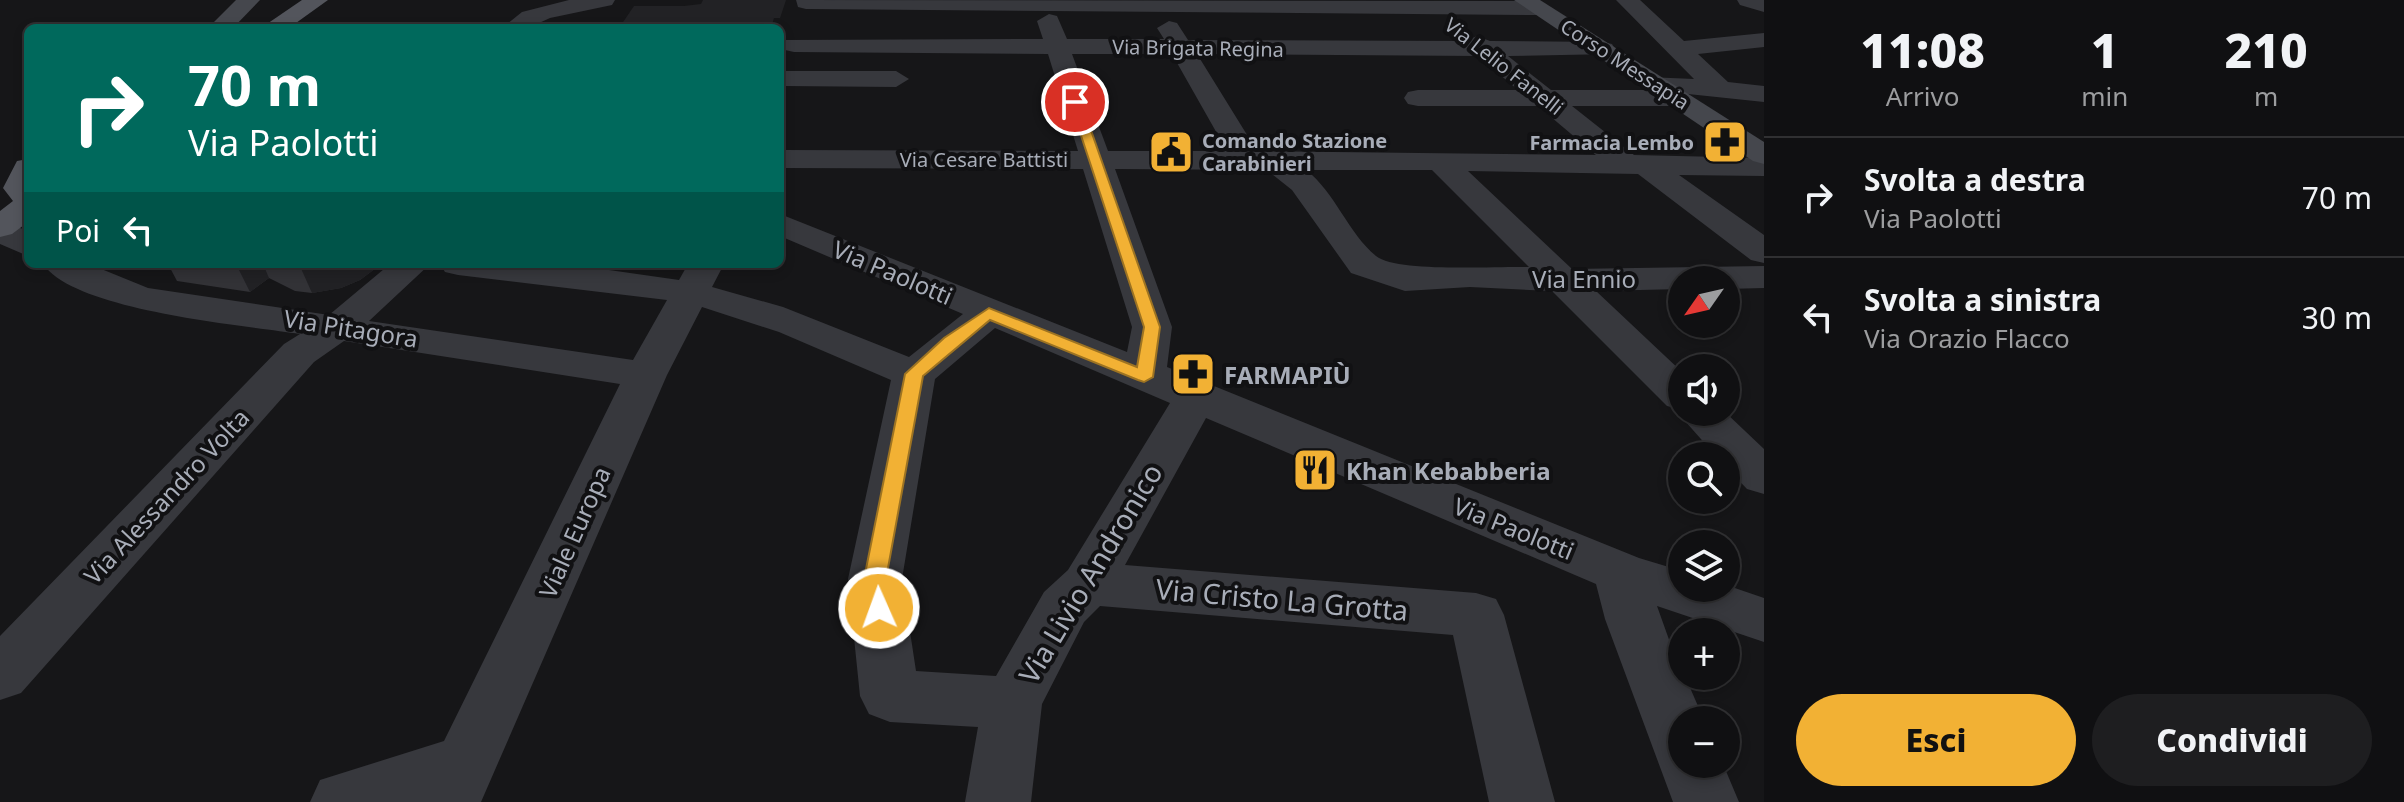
<!DOCTYPE html>
<html lang="it">
<meta charset="utf-8">
<style>
:root{--surface:#101012;--page:#1e1e20;--text:#f1f3f6;--muted:#9c9d9f;--line:#303032;--accent:#f2b134}
body{margin:0;font-family:"Noto Sans",sans-serif;background:var(--page);color:var(--text);height:100vh;display:flex;flex-direction:column;font-size:30px;white-space:nowrap}
*{box-sizing:border-box;margin:0}
p{font-size:26px;color:var(--muted)}
.icon{flex:none;width:44px;height:44px;fill:none;stroke:currentColor;stroke-width:2;stroke-linecap:round;stroke-linejoin:round}
.map{position:relative;flex:1;overflow:hidden}
.panel{display:flex;flex-direction:column;background:var(--surface);width:640px}
.panel>*{flex:none}
.guide{position:absolute;left:24px;top:24px;width:760px;height:244px;border-radius:12px;box-shadow:0 4px 12px #0003,0 0 0 2px var(--line);background:#00695c;color:#fff;overflow:hidden}
.needle{width:52px;rotate:236deg}
.fabs{position:absolute;left:1668px;top:266px;display:grid;gap:16px}
.fabs a{display:grid;place-items:center;width:72px;height:72px;border-radius:50%;background:var(--surface);box-shadow:0 4px 12px #0003,0 0 0 2px var(--line);font-size:40px}
.pin{position:absolute;display:grid;place-items:center;width:68px;height:68px;color:#fff;margin:-34px;border:4px solid #fff;border-radius:50%;box-shadow:0 2px 8px #0007}
.me{position:absolute;width:88px;margin:-44px;rotate:358deg;stroke-linejoin:round;filter:drop-shadow(0 0 6px #0008)}
.turn{display:flex;align-items:center;gap:28px;height:168px;padding:0 32px;font-size:36px}
.turn .icon{width:104px;height:104px;stroke-width:2.5}
.turn b{display:block;font-size:56px;line-height:68px}
.then{display:flex;align-items:center;height:76px;padding:0 32px;background:#0003;gap:16px;font-size:30px}
.eta{display:flex;justify-content:space-evenly;align-items:center;height:136px;text-align:center}
.eta b{font-size:48px;font-weight:800;line-height:56px}
.button{display:flex;gap:16px;margin-top:auto;padding:16px 32px}
.button a{flex:1;height:92px;border-radius:48px;background:var(--accent);color:#111;font-size:32px;font-weight:800;line-height:92px;text-align:center}
.button a+a{background:var(--page);color:var(--text)}
ul{padding:0;list-style:none}
li{display:flex;align-items:center;gap:24px;height:120px;padding:0 32px;border-top:2px solid var(--line)}
li div{flex:1}
li b{display:block;font-size:30px}
li em{font-style:normal}
main{display:flex;flex:1;min-height:0}
.map>svg:first-child{display:block}
.built{fill:#222225}
.lines{fill:none;stroke-linecap:round;stroke-linejoin:round}
.street{fill:#37383d;fill-rule:evenodd}
.secondary{fill:#45474d;fill-rule:evenodd}
.primary{fill:#53555c;fill-rule:evenodd}
.wall{fill:#323236}
.shaded-wall{fill:#212124}
.building{fill:#3f3f44;stroke:#4f5156;stroke-width:2}
.route{fill:#f2b134;stroke:#9d7322;stroke-width:2}
.labels{text-anchor:middle;dominant-baseline:central;stroke-width:8;stroke-linejoin:round;paint-order:stroke}
.far-street-label{font-size:20px;fill:#a8adb8;stroke:#111113}
.far-poi-label{font-size:20px;font-weight:bold;fill:#a8adb8;stroke:#111113;text-anchor:start}
.street-label{font-size:24px;fill:#a8adb8;stroke:#111113}
.poi-label{font-size:24px;font-weight:bold;fill:#a8adb8;stroke:#111113;text-anchor:start}
.near-street-label{font-size:28px;fill:#a8adb8;stroke:#111113}
</style>
<main>
<div class="map">
<svg width="1764" height="802" viewBox="0 0 1764 802">
<rect width="100%" height="100%" fill="#161618"/>
<polygon class="built" points="703,0 786,0 780,18 774,18 771,28 619,28 634,6 684,6 701,4"/>
<g class="lines">
<g class="street">
<polygon points="569,0 615,0 612,5 550,18 528,28 502,28 522,12"/>
<polygon points="796,0 1537,1 1548,8 1537,15 806,9 798,7"/>
<path d="M 1616,0 L 1640,0 L 1684,41 L 1764,33 L 1764,47 L 1698,54 L 1728,82 L 1764,86 L 1764,102 L 1688,94 L 1691,98 L 1687,104 L 1677,106 L 1572,106 L 1634,155 L 1764,158 L 1764,176 L 1679,175 L 1764,235 L 1764,263 L 1751,260 L 1638,174 L 1468,171 L 1572,269 L 1764,266 L 1764,288 L 1726,289 L 1726,280 L 1682,280 L 1682,289 L 1596,291 L 1682,372 L 1682,412 L 1725,412 L 1764,449 L 1764,494 L 1747,489 L 1726,467 L 1726,456 L 1716,456 L 1677,412 L 1679,409 L 1667,406 L 1552,291 L 1470,287 L 1405,291 L 1351,273 L 1292,190 L 1267,170 L 1115,169 L 1172,327 L 1167,367 L 1639,558 L 1682,571 L 1682,588 L 1726,585 L 1764,598 L 1764,642 L 1657,606 L 1682,676 L 1685,676 L 1704,720 L 1682,720 L 1682,764 L 1723,764 L 1739,802 L 1673,802 L 1605,619 L 1596,584 L 1206,418 L 1125,565 L 1476,593 L 1496,599 L 1504,615 L 1555,802 L 1489,802 L 1453,635 L 1100,606 L 1084,622 L 1042,704 L 1031,802 L 965,802 L 978,727 L 890,722 L 869,714 L 860,696 L 848,579 L 891,380 L 779,332 L 702,307 L 667,375 L 481,802 L 310,802 L 320,780 L 444,741 L 620,384 L 344,341 L 314,362 L 21,693 L 0,700 L 0,636 L 284,344 L 300,334 C 243,325 75,311 43,264 L 89,264 L 148,288 L 329,315 L 390,264 L 430,264 L 369,321 L 633,360 L 667,300 L 458,275 L 445,272 L 440,264 L 567,264 L 679,280 L 688,264 L 724,264 L 712,287 L 783,307 L 909,357 L 963,314 L 780,236 L 780,214 L 1127,352 L 1132,327 L 1083,169 L 780,168 L 780,150 L 1078,151 L 1048,54 L 794,52 L 785,50 L 782,45 L 785,40 L 1043,39 L 1037,21 L 1049,14 L 1057,16 L 1067,39 L 1164,39 L 1157,28 L 1169,21 L 1177,23 L 1188,40 L 1466,41 L 1477,36 L 1490,41 L 1603,42 L 1612,44 L 1615,49 L 1612,54 L 1508,56 L 1551,90 L 1651,90 L 1643,83 L 1647,77 L 1694,79 ZM 1072,54 L 1172,54 L 1227,151 L 1108,151 ZM 1197,54 L 1478,56 L 1518,90 L 1418,90 L 1408,92 L 1404,98 L 1408,104 L 1418,106 L 1538,106 L 1596,155 L 1257,151 ZM 1306,170 L 1432,170 L 1529,267 C 1496,266 1397,273 1376,256 C 1348,233 1335,192 1306,170 ZM 995,328 L 1170,403 L 1068,570 L 1044,592 L 996,676 L 916,671 L 902,579 L 935,379 Z"/>
<polygon points="1737,0 1764,0 1764,12 1740,5"/>
<polygon points="780,71 896,71 909,79 896,87 784,86 780,85"/>
<polygon points="0,220 28,231 28,256 0,244"/>
</g>
<g class="secondary">
<polygon points="236,0 260,0 233,28 208,28"/>
<polygon points="1514,0 1540,0 1764,142 1764,164 1753,161"/>
</g>
<g class="primary">
<polygon points="302,0 328,0 289,28 261,28"/>
<polygon points="28,159 28,222 12,234 0,237 0,211 13,201 3,188 17,161"/>
</g>
</g>
<polygon class="wall" points="168,264 375,264 376,268 360,280 341,288 312,293 295,291 269,278 250,292 177,281"/>
<g class="shaded-wall">
<polygon points="236,264 263,264 269,278 250,292"/>
<polygon points="299,264 375,264 376,268 360,280 341,288 312,293"/>
</g>
<polygon class="building" points="301,24 320,28 290,28"/>
<polygon class="route" points="1075,99 1081,102 1160,327 1153,377 1144,382 1138,380 990,320 923,376 886,579 890,608 887,615 871,615 864,579 905,374 944,338 989,308 1137,367 1144,327 1070,102"/>
<defs>
<g id="pharmacy-square" transform="scale(2.3)"><rect x="-9" y="-9" width="18" height="18" rx="4" fill="#f2b134" stroke="#111113"/><path d="M-2-6h4v4h4v4h-4v4h-4v-4h-4v-4h4Z" fill="#111"/></g>
<g id="civic-square" transform="scale(2.3)"><rect x="-9" y="-9" width="18" height="18" rx="4" fill="#f2b134" stroke="#111113"/><path d="M-.6-6.5H3V-4.5H.6V-3L4-1V1h2V6H-6V1h2V-1L-.6-3ZM-1.2 2.5V6h2.4V2.5Z" fill="#111"/></g>
<g id="restaurant-square" transform="scale(2.3)"><rect x="-9" y="-9" width="18" height="18" rx="4" fill="#f2b134" stroke="#111113"/><path d="M-5-6h1v4h1v-4h1v4h1v-4h1v5L-1.5 .5V6h-2V.5L-5-1ZM5-6V6H3V1.5H1.5Q1.5-4 5-6Z" fill="#111"/></g>
</defs>
<g fill-rule="evenodd">
<use href="#pharmacy-square" x="1725" y="142"/>
<use href="#civic-square" x="1171" y="152"/>
<use href="#pharmacy-square" x="1193" y="374"/>
<use href="#restaurant-square" x="1315" y="470"/>
</g>
<g class="labels">
<g class="far-street-label">
<text transform="translate(1198 48) rotate(1)">Via Brigata Regina</text>
<text transform="translate(1625 64) rotate(33)">Corso Messapia</text>
<text transform="translate(1504 66) rotate(38)">Via Lelio Fanelli</text>
<text x="984" y="159">Via Cesare Battisti</text>
</g>
<g class="far-poi-label">
<text x="1202" y="140">Comando Stazione<tspan x="1202" dy="23">Carabinieri</tspan></text>
<text x="1694" y="142" text-anchor="end">Farmacia Lembo</text>
</g>
<g class="street-label">
<text transform="translate(893 272) rotate(23)">Via Paolotti</text>
<text x="1584" y="278">Via Ennio</text>
<text transform="translate(351 328) rotate(9)">Via Pitagora</text>
<text transform="translate(166 496) rotate(-47)">Via Alessandro Volta</text>
<text transform="translate(1514 528) rotate(22)">Via Paolotti</text>
<text transform="translate(574 532) rotate(-66)">Viale Europa</text>
</g>
<g class="poi-label">
<text x="1224" y="374">FARMAPIÙ</text>
<text x="1346" y="470">Khan Kebabberia</text>
</g>
<g class="near-street-label">
<text transform="translate(1090 573) rotate(-59)">Via Livio Andronico</text>
<text transform="translate(1282 599) rotate(5)">Via Cristo La Grotta</text>
</g>
</g>
</svg>
<div class="fabs">
<a><svg class="needle" viewBox="-14 -14 28 28"><path d="M0-13l5 13h-10z" fill="#e53935"/><path d="M0 13l5-13h-10z" fill="#9c9d9f"/></svg></a>
<a><svg class="icon" aria-label="sound" viewBox="0 0 24 24"><path d="M4 9h4l5-4v14l-5-4H4zM17 9q2 3 0 6"/></svg></a>
<a><svg class="icon" aria-label="search" viewBox="0 0 24 24"><circle cx="10" cy="10" r="6"/><path d="M15 15l6 6"/></svg></a>
<a><svg class="icon" aria-label="layers" viewBox="0 0 24 24"><path d="M12 4l9 5-9 5-9-5zM3 14l9 5 9-5"/></svg></a>
<a>+</a>
<a>−</a>
</div>
<div class="pin" style="left:1075px;top:102px;background:#d93025"><svg class="icon" aria-label="arrive" viewBox="0 0 24 24"><path d="M6 21V4h12l-3 4 3 4H6"/></svg></div>
<svg class="me" style="left:879px;top:608px" viewBox="-20 -20 40 40"><circle r="17" fill="#f2b134" stroke="#fff" stroke-width="3"/><path d="M0-11L8 9 0 5-8 9z" fill="#fff"/></svg>
<div class="guide">
<div class="turn"><svg class="icon" aria-label="right" viewBox="0 0 24 24"><path d="M7 20v-9h11M14 6l5 5-5 5"/></svg><div><b>70 m</b>Via Paolotti</div></div>
<div class="then">Poi<svg class="icon" aria-label="left" viewBox="0 0 24 24"><path d="M17 20v-9H6M10 6l-5 5 5 5"/></svg></div>
</div>
</div>
<section class="panel">
<div class="eta">
<div><b>11:08</b><p>Arrivo</p></div>
<div><b>1</b><p>min</p></div>
<div><b>210</b><p>m</p></div>
</div>
<ul>
<li><svg class="icon" aria-label="right" viewBox="0 0 24 24"><path d="M7 20v-9h11M14 6l5 5-5 5"/></svg><div><b>Svolta a destra</b><p>Via Paolotti</p></div><em>70 m</em></li>
<li><svg class="icon" aria-label="left" viewBox="0 0 24 24"><path d="M17 20v-9H6M10 6l-5 5 5 5"/></svg><div><b>Svolta a sinistra</b><p>Via Orazio Flacco</p></div><em>30 m</em></li>
</ul>
<div class="button"><a>Esci</a><a>Condividi</a></div>
</section>
</main>
